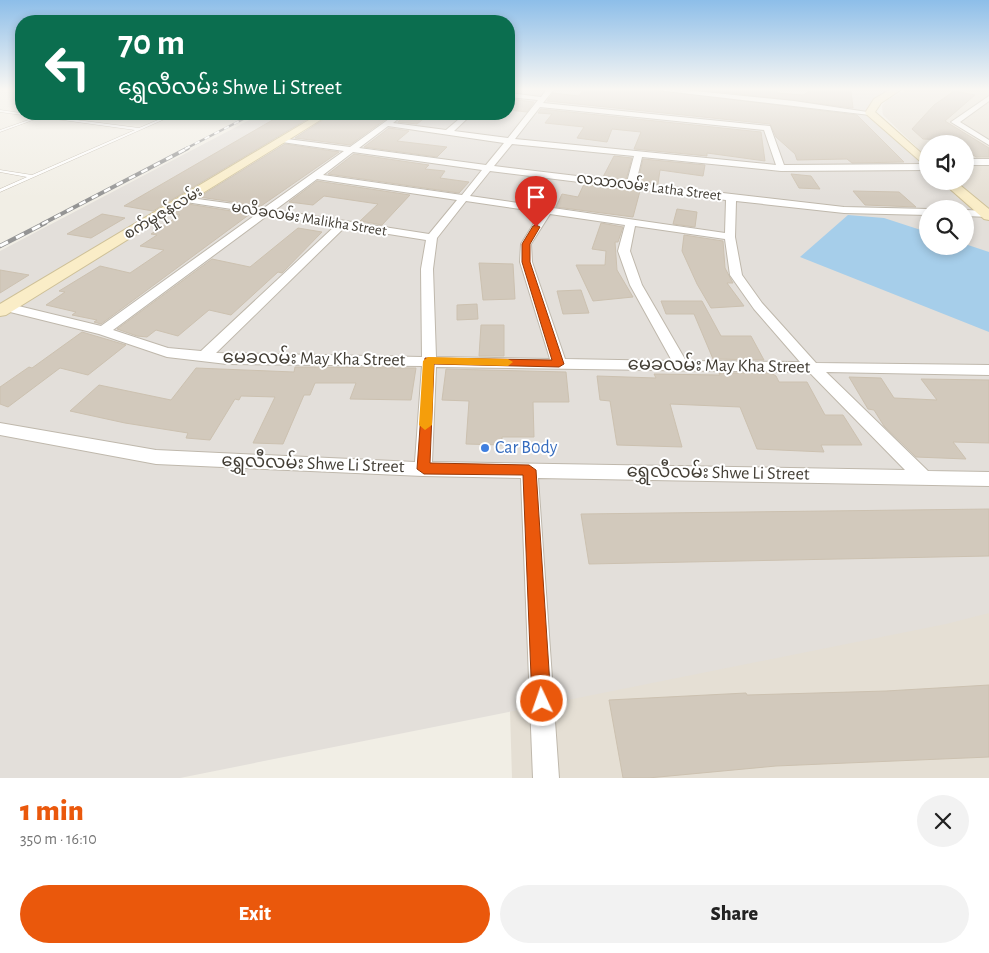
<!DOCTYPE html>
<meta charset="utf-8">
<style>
:root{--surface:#fff;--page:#f2f2f2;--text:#222;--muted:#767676;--accent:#ea580c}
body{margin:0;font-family:"Alegreya Sans","Noto Sans Myanmar",sans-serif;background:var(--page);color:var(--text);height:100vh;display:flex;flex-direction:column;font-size:19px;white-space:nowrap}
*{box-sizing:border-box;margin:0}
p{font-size:16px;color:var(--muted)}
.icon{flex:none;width:28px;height:28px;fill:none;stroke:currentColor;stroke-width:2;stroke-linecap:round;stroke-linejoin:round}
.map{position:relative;height:778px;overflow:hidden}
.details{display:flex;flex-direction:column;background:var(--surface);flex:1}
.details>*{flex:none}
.guide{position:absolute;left:15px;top:15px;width:500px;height:105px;border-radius:20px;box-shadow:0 2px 8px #0003;background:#0b6e4f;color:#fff;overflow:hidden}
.fabs{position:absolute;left:919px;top:135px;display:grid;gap:10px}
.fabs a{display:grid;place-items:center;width:55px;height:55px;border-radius:50%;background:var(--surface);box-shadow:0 2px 8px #0003;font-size:25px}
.pin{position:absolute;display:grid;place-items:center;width:42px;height:42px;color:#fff;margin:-51px -21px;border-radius:50% 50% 50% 0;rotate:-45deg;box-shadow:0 0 5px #0007}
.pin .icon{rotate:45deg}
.me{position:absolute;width:55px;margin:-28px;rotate:357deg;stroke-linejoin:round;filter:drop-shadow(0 0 4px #0008)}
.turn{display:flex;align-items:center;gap:18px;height:105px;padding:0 20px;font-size:22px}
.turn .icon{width:65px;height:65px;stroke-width:2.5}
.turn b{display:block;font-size:35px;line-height:42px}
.round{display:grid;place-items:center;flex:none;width:52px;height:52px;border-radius:26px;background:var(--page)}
.head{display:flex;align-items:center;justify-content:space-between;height:85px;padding:0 20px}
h1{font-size:30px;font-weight:800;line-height:38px;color:var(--accent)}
.primary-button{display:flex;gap:10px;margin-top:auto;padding:10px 20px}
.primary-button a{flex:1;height:58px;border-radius:30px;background:var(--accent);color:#fff;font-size:20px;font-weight:800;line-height:58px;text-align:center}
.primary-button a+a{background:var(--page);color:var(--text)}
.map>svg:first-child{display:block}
.residential{fill:#e5dfd4}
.industrial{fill:#e3dfda;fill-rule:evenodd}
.water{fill:#a6ceea}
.building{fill:#d2c9bc;stroke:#ccc1b0}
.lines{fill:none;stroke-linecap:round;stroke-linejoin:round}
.lane-casing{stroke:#bfb8ac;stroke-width:1}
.street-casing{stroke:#bfb8ac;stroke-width:2}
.secondary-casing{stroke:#cec098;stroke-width:2}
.lane{fill:#fff;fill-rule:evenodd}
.street{fill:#fff;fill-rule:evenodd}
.secondary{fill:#faedc7;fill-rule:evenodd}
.rail-far2-casing{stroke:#949494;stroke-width:2.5}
.rail-far1-casing{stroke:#949494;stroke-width:4}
.rail-casing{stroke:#949494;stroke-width:4.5}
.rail-far2{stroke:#fff;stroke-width:2;stroke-dasharray:5.5;stroke-linecap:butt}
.rail-far1{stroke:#fff;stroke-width:2.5;stroke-dasharray:7;stroke-linecap:butt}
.rail{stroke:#fff;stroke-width:3;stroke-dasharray:9;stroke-linecap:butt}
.route{fill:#ea580c;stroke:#983908}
.slow{fill:#f59e0b}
.shop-dot{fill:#3f7fe0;stroke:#fff;stroke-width:2}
.labels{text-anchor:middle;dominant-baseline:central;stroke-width:4;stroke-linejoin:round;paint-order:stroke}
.far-street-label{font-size:15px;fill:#433e35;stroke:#fff}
.street-label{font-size:18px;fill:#433e35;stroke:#fff}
.shop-label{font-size:18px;fill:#366cbe;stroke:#fff;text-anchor:start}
</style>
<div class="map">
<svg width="989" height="778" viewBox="0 0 989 778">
<rect width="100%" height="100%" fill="#f1eee5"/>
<g class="residential">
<polygon points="908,89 989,89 989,209 955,181 965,181 965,144 928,144 927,157 883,115 882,106 887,100"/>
<polygon points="989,465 989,778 512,778 506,574"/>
</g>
<path class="industrial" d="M 509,89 L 898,89 L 880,98 L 870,113 L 927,165 L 928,181 L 948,181 L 989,216 L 989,613 L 946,624 L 180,778 L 0,778 L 0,251 L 261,114 L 509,114 ZM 928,209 L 965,209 L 965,246 L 928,246 Z"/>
<polygon class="water" points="848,215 884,218 927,232 928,246 965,246 965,244 989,252 989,332 800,257"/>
<g class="building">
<polygon points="584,89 646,89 857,115 904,162 852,163 847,159 797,160 795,154 776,137 770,124 547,101 553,93 579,96"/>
<polygon points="699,89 776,89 777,93 803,95 814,89 845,89 851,91 853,108"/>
<polygon points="954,91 975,95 945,121 989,148 989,157 976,157 965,149 965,144 957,144 951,140 923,139 912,129 934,105"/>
<polygon points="511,99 534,102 527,112 509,110"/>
<polygon points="541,109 761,132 765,161 707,153 707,156 634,149 641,132 612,129 607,142 577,138 584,127 545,123 552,114 538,113"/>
<polygon points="283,114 316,114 153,211 124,206"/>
<polygon points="332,114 343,114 386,119 350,145 295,138"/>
<polygon points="407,114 427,116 417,124 398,122"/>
<polygon points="389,128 409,131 397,141 447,147 437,157 364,147"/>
<polygon points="285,144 339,152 261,206 199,197"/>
<polygon points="354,154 429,165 425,169 445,171 440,178 469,182 459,193 328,174"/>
<polygon points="614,156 632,158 626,180 603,177"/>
<polygon points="643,159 705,165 703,176 660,170 658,184 638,181"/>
<polygon points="791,174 811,176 820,189 799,188"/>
<polygon points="317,181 410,195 382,225 360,221 378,204 324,196 313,205 289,202"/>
<polygon points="584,184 640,191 633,217 556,207 562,194 578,197"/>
<polygon points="853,191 899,192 916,207 865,205"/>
<polygon points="188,204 250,214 101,324 94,322 97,320 72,315 76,312 46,305 65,292 59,291 100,266 130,273 164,250 140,246 157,235 151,234 180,215 172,214"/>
<polygon points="677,209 697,212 695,227 673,224"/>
<polygon points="102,214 125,218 91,238 67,234"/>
<polygon points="601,223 623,227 618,242 615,242 617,270 633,297 593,301 576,265 605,265 606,251 592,249"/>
<polygon points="298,228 322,232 282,273 278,272 231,315 209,310 178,336 156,330 147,337 137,336 117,329 212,259 250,267"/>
<polygon points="684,235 723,241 725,268 733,283 727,283 744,306 711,308 697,284 682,251"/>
<polygon points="479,263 513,264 515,299 483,300"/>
<polygon points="0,270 29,275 0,293"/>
<polygon points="581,290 589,313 563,314 557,291"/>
<polygon points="661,301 702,301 721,336 751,336 764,360 713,359 694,314 666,314"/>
<polygon points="477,304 478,319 457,320 457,305"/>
<polygon points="481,325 504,325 504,356 479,356"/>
<polygon points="82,332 126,345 88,375 60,368 8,407 0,404 0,387 29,367 32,368"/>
<polygon points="295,367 416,368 411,400 350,399 356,383 315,383 310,395 304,395 283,444 253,443 275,397 241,396 239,400 235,399 210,440 186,438 188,433 125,423 70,411 99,385 171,400 196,368 294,372"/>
<polygon points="446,369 566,372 569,402 533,402 534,437 502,437 502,445 466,444 469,401 442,400"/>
<polygon points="719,373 771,373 776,376 779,382 807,382 825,415 843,415 862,445 821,445 824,452 757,449 740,407 670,404 682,447 617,445 610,401 600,400 597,376 656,378 654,374 720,375"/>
<polygon points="849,377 881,378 894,398 937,400 921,379 989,380 989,443 953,442 966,459 916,457 884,426 874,410 868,409"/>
<polygon points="989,509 989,556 589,564 581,514"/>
<polygon points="989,685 989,757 776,766 648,778 623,778 609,700 746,693 747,695 886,691"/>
</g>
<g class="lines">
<g class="lane-casing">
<g id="lane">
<polygon points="21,90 21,92 17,92"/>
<polygon points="0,110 21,113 21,114 30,114 139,128 172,114 176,114 0,192 0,189 27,177 0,172 0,170 32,175 135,130 41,117 0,132 0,130 37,117 0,112"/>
</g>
</g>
<g class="street-casing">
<g id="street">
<path d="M 547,89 L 554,89 L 543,103 L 770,126 L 784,165 L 928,164 L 928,170 L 781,171 L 642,157 L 636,183 L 844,207 L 928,209 L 928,215 L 844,213 L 736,201 L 735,237 L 742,275 L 762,303 L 816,363 L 989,365 L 989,375 L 826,372 L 928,471 L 989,472 L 989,486 L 538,478 L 559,778 L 533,778 L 521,478 L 423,476 L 156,464 L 0,435 L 0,423 L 156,450 L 415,462 L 422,366 L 227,364 L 167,357 L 99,334 L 2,310 L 0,307 L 6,303 L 101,326 L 258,213 L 186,202 L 183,201 L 183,197 L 264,208 L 344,151 L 282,142 L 278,140 L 279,138 L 350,147 L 396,114 L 404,114 L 393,123 L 446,130 L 465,114 L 472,114 L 454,131 L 508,138 L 538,100 L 509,97 L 509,93 L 541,97 ZM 540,107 L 764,130 L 776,165 L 515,139 ZM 388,126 L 504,143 L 486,165 L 359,148 ZM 512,144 L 634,156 L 627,182 L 494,166 ZM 353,152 L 482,170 L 462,195 L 323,175 ZM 490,171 L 726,200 L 725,233 L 470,196 ZM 317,179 L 457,200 L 429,234 L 275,210 ZM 466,201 L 541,212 L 521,244 L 520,262 L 550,359 L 436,357 L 433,269 L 437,238 ZM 550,214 L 625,225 L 618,251 L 630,285 L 672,361 L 565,359 L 532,262 L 531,244 ZM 268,215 L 335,226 L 201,351 L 168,348 L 113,330 ZM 635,226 L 725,239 L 730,275 L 754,309 L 800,362 L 686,361 L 642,285 L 630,251 ZM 345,227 L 426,240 L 421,269 L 422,357 L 216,353 ZM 436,367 L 809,372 L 905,470 L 432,462 Z"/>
<polygon points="648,89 676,89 794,101 874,113 870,115"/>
<polygon points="989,96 989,101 960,122 989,140 989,145 951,122"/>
<rect x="965" y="159" width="24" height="6"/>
<polygon points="965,210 989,211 989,217 965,216"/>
</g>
</g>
<g class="secondary-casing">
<g id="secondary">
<polygon points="891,89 902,89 881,103 875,112 928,159 928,168 865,113 874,99"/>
<polygon points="319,114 330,114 6,315 0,316 0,304"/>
<polygon points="941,181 955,181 989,209 989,220 984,219"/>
</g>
</g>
<use href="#lane" class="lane"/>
<use href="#street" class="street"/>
<use href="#secondary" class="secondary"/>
<g class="rail-far2-casing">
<polyline id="rail-far2" points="185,149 253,114"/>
</g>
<g class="rail-far1-casing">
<polyline id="rail-far1" points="42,224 188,148"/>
</g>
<g class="rail-casing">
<polyline id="rail" points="0,246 45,223"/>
</g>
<use href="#rail-far2" class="rail-far2"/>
<use href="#rail-far1" class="rail-far1"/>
<use href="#rail" class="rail"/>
</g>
<linearGradient id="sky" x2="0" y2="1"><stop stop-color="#8dbee9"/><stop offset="0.45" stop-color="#f9f7f3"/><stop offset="1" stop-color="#f9f7f3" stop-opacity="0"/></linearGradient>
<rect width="989" height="198" fill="url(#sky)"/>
<polygon class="route" points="536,225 540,227 530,244 530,262 564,364 559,367 434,364 430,463 529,465 536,470 551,701 548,707 542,710 535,707 532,701 523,475 424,474 417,469 425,358 552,360 522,262 522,244 533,226"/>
<polygon class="slow" points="428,357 508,359 513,362 508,366 434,364 432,425 425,430 419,425 423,361"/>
<circle class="shop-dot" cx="485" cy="448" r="5"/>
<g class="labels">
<g class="far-street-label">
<text transform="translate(649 187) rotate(7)">လသာလမ်း Latha Street</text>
<text transform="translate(163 213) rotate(-31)">စက်မှုဇုန်လမ်း</text>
<text transform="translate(309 219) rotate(9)">မလိခလမ်း Malikha Street</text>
</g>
<g class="street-label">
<text transform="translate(314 359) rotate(1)">မေခလမ်း May Kha Street</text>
<text transform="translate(719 366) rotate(1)">မေခလမ်း May Kha Street</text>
<text transform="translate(313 464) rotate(2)">ရွှေလီလမ်း Shwe Li Street</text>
<text transform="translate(718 473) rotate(1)">ရွှေလီလမ်း Shwe Li Street</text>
</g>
<g class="shop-label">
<text x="495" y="448">Car B0dy</text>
</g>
</g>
</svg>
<div class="fabs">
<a><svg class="icon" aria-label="sound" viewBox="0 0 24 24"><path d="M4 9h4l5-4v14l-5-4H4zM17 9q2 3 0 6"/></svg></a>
<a><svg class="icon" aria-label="search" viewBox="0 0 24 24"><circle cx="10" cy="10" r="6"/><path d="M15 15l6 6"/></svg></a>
</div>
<div class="pin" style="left:536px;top:227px;background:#d93025"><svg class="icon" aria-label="arrive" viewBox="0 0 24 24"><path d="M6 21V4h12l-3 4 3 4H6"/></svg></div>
<svg class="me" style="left:542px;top:701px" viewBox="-20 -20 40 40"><circle r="17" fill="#ea580c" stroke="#fff" stroke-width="3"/><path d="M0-11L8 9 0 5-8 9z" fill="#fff"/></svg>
<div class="guide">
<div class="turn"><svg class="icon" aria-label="left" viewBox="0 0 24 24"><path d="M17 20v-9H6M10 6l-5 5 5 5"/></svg><div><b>70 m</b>ရွှေလီလမ်း Shwe Li Street</div></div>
</div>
</div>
<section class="details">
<div class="head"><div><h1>1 min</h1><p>350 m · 16:10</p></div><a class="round"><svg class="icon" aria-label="close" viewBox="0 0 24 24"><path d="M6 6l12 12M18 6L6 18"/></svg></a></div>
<div class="primary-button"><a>Exit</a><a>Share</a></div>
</section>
